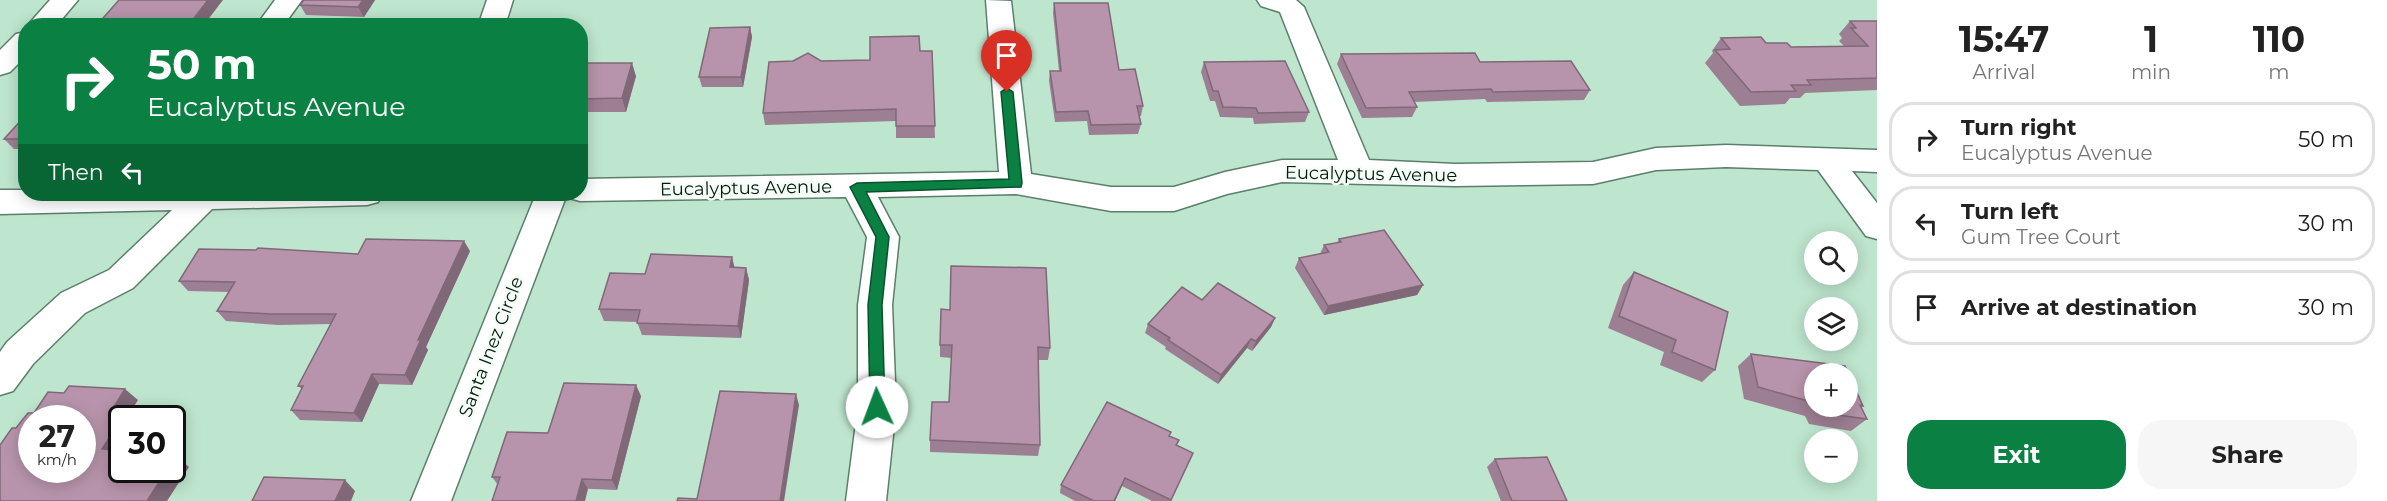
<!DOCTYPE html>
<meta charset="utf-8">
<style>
:root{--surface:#fff;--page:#f6f6f6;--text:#222;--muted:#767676;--line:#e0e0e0;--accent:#0b8043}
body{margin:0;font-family:Montserrat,sans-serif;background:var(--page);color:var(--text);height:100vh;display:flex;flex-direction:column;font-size:22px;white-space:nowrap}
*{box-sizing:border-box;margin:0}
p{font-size:20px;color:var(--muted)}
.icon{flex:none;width:33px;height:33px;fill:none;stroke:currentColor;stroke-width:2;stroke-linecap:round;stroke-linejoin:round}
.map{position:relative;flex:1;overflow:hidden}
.sheet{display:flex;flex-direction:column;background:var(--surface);width:510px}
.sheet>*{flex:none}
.hud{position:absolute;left:18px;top:18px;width:570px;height:183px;border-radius:24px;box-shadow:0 3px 15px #0003;background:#0b8043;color:#fff;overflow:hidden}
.controls{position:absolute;left:1804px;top:231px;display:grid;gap:12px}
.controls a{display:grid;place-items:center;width:54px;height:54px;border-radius:50%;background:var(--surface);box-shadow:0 3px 15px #0003;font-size:30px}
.speed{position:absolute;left:18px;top:405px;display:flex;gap:12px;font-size:30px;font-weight:700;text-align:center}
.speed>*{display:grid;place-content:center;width:78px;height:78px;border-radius:50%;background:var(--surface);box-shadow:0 3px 15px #0003;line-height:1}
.speed small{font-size:15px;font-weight:400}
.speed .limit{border:3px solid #111;border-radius:9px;background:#fff;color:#111}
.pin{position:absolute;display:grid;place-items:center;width:51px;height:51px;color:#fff;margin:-62px -26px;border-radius:50% 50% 50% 0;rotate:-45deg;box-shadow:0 0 6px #0007}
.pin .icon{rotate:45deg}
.me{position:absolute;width:66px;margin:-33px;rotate:358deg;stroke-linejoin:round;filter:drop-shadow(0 0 4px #0008)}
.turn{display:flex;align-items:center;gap:21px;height:126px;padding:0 30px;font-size:27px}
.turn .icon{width:78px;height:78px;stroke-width:2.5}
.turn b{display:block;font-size:42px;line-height:51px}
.then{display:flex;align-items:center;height:57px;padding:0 30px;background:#0003;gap:12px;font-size:22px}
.eta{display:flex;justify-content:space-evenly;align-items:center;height:102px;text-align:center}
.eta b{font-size:36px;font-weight:700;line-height:42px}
.cta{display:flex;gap:12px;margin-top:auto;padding:12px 30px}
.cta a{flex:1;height:69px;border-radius:24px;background:var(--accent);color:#fff;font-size:24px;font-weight:700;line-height:69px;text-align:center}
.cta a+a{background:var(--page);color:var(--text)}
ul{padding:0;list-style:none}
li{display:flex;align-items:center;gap:18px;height:75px;margin:0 12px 9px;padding:0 18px;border:3px solid var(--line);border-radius:24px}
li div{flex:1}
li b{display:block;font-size:22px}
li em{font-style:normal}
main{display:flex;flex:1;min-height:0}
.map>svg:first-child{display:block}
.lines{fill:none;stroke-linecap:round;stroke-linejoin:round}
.minor-casing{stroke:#5b7f6b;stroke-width:3}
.minor{fill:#fff;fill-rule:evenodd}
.wall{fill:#9d7f93;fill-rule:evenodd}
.shaded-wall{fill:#806878}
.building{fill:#b794ab;stroke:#806878;stroke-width:1.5;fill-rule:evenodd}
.route{fill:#0b8043;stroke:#07532c;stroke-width:1.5}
.labels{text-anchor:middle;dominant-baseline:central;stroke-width:5;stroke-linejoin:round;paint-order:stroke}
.street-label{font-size:18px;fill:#08170f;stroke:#f3fef7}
</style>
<main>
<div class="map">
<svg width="1877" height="501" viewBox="0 0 1877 501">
<rect width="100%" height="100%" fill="#bee5ce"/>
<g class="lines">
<g class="minor-casing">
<g id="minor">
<polygon points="50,0 78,0 56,26 27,26"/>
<polygon points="275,0 302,0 283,26 256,26"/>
<polygon points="487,0 513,0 505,26 478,26"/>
<polygon points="986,0 1011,1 1031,174 1111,187 1174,187 1225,172 1282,160 1338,160 1280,12 1261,6 1257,0 1296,0 1304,7 1369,160 1455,164 1593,162 1656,148 1726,145 1877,150 1877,172 1852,171 1877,203 1877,239 1866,236 1818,170 1726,167 1656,170 1593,184 1455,186 1282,182 1227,194 1174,211 1111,211 1016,194 878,197 899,237 892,305 896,407 886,501 846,501 858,407 858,305 867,237 846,197 580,201 569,198 567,194 451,501 411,501 536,194 580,194 580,179 999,172"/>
<polygon points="26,32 26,56 10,72 0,75 0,50 16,34"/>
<polygon points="0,190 26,190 26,194 383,194 378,202 367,205 212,209 133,288 85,313 33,364 13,391 0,395 0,352 7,342 61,293 109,270 172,210 0,214"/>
</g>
</g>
<use href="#minor" class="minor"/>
</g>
<g class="wall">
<polygon points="375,0 364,17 306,15 300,5"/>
<polygon points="1054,3 1119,70 1143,106 1141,116 1139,116 1141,124 1138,134 1089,135 1087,121 1055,122 1049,81 1050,71 1059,71 1053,13"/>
<polygon points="1850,21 1877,21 1877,90 1805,93 1800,98 1790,98 1785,104 1740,106 1705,63 1713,53 1712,51 1721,38 1791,47 1844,46 1839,41 1842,38 1839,34"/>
<polygon points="750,27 752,37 743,87 702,87 699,77"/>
<polygon points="920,51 932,51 935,138 896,138 896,121 765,125 763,113 821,61 870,60"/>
<polygon points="1341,54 1480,62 1590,90 1584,100 1487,102 1485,99 1414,102 1417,107 1412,117 1362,118 1337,64"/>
<polygon points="1204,62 1309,112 1305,122 1254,124 1253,118 1220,117 1215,101 1210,101 1201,72"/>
<polygon points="580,63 636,76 626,112 580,112"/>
<polygon points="26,115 26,149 14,149 4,139"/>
<polygon points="1339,239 1423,285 1417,295 1324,315 1295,268 1299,258 1320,254 1324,245 1337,243"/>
<polygon points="470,251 426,347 428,350 412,385 379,384 362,422 300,420 291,410 302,389 298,386 331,324 278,325 226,321 217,311 229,292 188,291 179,281 358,254"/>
<polygon points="732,257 734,267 746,268 749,280 741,338 642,335 637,322 604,321 599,309 645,274"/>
<polygon points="1634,272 1715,370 1702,382 1660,365 1664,352 1608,328 1623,285"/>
<polygon points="1202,300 1275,318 1271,327 1252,351 1247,348 1218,384 1165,349 1166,347 1145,333 1148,324"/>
<polygon points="940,345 1050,348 1048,360 1038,360 1040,445 1038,456 930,452 930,440 949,402 952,358 940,357"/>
<path d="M 1751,354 L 1845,366 L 1863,406 L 1861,407 L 1867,419 L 1851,431 L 1809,424 L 1805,416 L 1744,399 L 1738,366 ZM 1815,374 L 1848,374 L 1848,406 L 1815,406 Z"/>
<polygon points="641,396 617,490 498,485 492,477 548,433"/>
<polygon points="1171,432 1169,436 1177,446 1193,453 1171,501 1152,501 1122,486 1115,501 1075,501 1060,493 1061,485"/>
<polygon points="1495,459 1567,501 1501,501 1487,467"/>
</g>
<g class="shaded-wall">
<polygon points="208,0 223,0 203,26 188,26"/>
<polygon points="363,0 375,0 364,17 358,7"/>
<polygon points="750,27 752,37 743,87 741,77"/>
<polygon points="632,63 636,76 626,112 622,98"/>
<polygon points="464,241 470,251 426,347 428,350 412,385 405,375 418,340"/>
<polygon points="732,257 735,270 730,267"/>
<polygon points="746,268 749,280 741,338 738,326"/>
<polygon points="1423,285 1417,295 1324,315 1328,306"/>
<polygon points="1275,318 1271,327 1252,351 1256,341"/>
<polygon points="1251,339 1247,348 1218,384 1221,375"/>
<polygon points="372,374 379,384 362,422 354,413"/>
<polygon points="636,385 641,396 617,490 612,480"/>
<polygon points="125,389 138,400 133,408 143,417 143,418 122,418 115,405"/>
<polygon points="796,394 799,405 784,501 780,501"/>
<polygon points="122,419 122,452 102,449"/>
<polygon points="176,456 189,467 167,501 147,501 167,470 172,470 172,461"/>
<polygon points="1125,478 1122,486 1115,501 1114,501"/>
<polygon points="582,479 588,489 585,501 576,501"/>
<polygon points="345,480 355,491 351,501 335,501"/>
</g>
<g class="building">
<polygon points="119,0 208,0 188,26 96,26"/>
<polygon points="304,0 363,0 358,7 300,5"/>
<polygon points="1054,3 1108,3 1119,70 1135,69 1143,106 1137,106 1141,124 1091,125 1088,111 1056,112 1050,71 1061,71"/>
<polygon points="1850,21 1877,21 1877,78 1807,80 1811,85 1791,85 1796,91 1751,92 1715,50 1730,49 1721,38 1761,37 1766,43 1787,43 1791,47 1868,46 1851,28 1856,28"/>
<polygon points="750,27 741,77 699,77 710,28"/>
<polygon points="919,36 920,51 932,51 935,126 896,126 896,109 763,113 769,62 793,61 808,53 821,61 870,60 870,37"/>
<polygon points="1475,53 1480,62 1571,61 1590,90 1493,92 1491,89 1409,92 1417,107 1366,108 1341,54"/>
<polygon points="1285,61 1309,112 1258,113 1256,108 1223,107 1218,91 1213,91 1204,62"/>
<polygon points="580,63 632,63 622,98 580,99"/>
<polygon points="26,115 26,139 4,139"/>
<polygon points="1384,230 1423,285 1328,306 1299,258 1329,252 1324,245 1341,242 1339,239"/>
<polygon points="366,239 464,241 418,340 421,339 405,375 372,374 354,413 291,410 303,386 298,386 336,314 270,314 217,311 235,282 179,281 199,249 256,250 258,248 358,254"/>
<polygon points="651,254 732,257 730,267 746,268 738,326 637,323 640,310 599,309 610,273 645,274"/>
<polygon points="951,266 1046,268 1050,348 1038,347 1040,445 930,440 932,402 949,402 952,345 940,345 941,309 950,310"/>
<polygon points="1634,272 1728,312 1715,370 1672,352 1676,340 1619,316"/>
<polygon points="1218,283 1275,318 1256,341 1251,339 1221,375 1168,340 1170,338 1148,324 1182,287 1202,300"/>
<polygon points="1751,354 1845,366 1863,406 1860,405 1867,419 1824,413 1821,406 1848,406 1848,374 1815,374 1815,403 1758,387"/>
<polygon points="564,383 636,385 612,480 582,479 576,501 492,501 500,477 492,477 507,432 548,433"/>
<path d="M 69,386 L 125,389 L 115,405 L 130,406 L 102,449 L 122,451 L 122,470 L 167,470 L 147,501 L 0,501 L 0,445 L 12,428 L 16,428 L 28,413 L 34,413 L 48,392 L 64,393 ZM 32,418 L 82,418 L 82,470 L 32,470 Z"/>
<polygon points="720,391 796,394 780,501 677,501 678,498 697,499"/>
<polygon points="1107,402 1171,432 1169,436 1179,440 1176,445 1193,453 1171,500 1125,478 1114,501 1094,501 1061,485"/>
<polygon points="1547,457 1567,501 1512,501 1495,459"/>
<polygon points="264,477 345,480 335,501 252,501"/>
</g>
<polygon class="route" points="1007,88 1013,92 1022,183 1021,187 866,192 889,237 882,305 885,407 883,412 877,414 872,412 870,407 868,305 876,237 850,187 857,183 1009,179 1001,92"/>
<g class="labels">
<g class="street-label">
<text transform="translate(1371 174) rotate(1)">Eucalyptus Avenue</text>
<text transform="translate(746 188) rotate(-1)">Eucalyptus Avenue</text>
<text transform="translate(491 347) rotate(-69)">Santa Inez Circle</text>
</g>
</g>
</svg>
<div class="controls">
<a><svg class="icon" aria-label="search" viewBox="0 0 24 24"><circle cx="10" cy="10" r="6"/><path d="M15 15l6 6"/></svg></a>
<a><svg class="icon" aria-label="layers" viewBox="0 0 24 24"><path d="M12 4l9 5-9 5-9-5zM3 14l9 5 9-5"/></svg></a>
<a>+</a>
<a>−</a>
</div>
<div class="speed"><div>27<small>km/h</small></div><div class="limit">30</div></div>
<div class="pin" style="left:1007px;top:92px;background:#d93025"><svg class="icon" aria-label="arrive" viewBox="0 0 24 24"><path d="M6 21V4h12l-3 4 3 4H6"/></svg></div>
<svg class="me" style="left:877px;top:407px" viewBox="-20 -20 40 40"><circle r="19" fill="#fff"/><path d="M0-13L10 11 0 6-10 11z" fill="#0b8043"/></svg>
<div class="hud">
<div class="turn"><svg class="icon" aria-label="right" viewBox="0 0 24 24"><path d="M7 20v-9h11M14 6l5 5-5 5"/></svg><div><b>50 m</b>Eucalyptus Avenue</div></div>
<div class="then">Then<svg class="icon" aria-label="left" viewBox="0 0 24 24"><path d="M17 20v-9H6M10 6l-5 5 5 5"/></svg></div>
</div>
</div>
<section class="sheet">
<div class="eta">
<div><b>15:47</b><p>Arrival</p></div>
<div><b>1</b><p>min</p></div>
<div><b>110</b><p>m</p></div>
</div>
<ul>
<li><svg class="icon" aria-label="right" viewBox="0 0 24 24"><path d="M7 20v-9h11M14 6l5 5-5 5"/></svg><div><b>Turn right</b><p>Eucalyptus Avenue</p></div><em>50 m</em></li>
<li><svg class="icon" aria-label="left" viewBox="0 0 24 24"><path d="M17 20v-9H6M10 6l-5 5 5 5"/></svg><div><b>Turn left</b><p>Gum Tree Court</p></div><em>30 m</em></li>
<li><svg class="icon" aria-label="arrive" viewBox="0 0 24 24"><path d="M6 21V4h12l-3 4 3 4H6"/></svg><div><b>Arrive at destination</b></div><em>30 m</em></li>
</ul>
<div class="cta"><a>Exit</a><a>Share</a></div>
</section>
</main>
